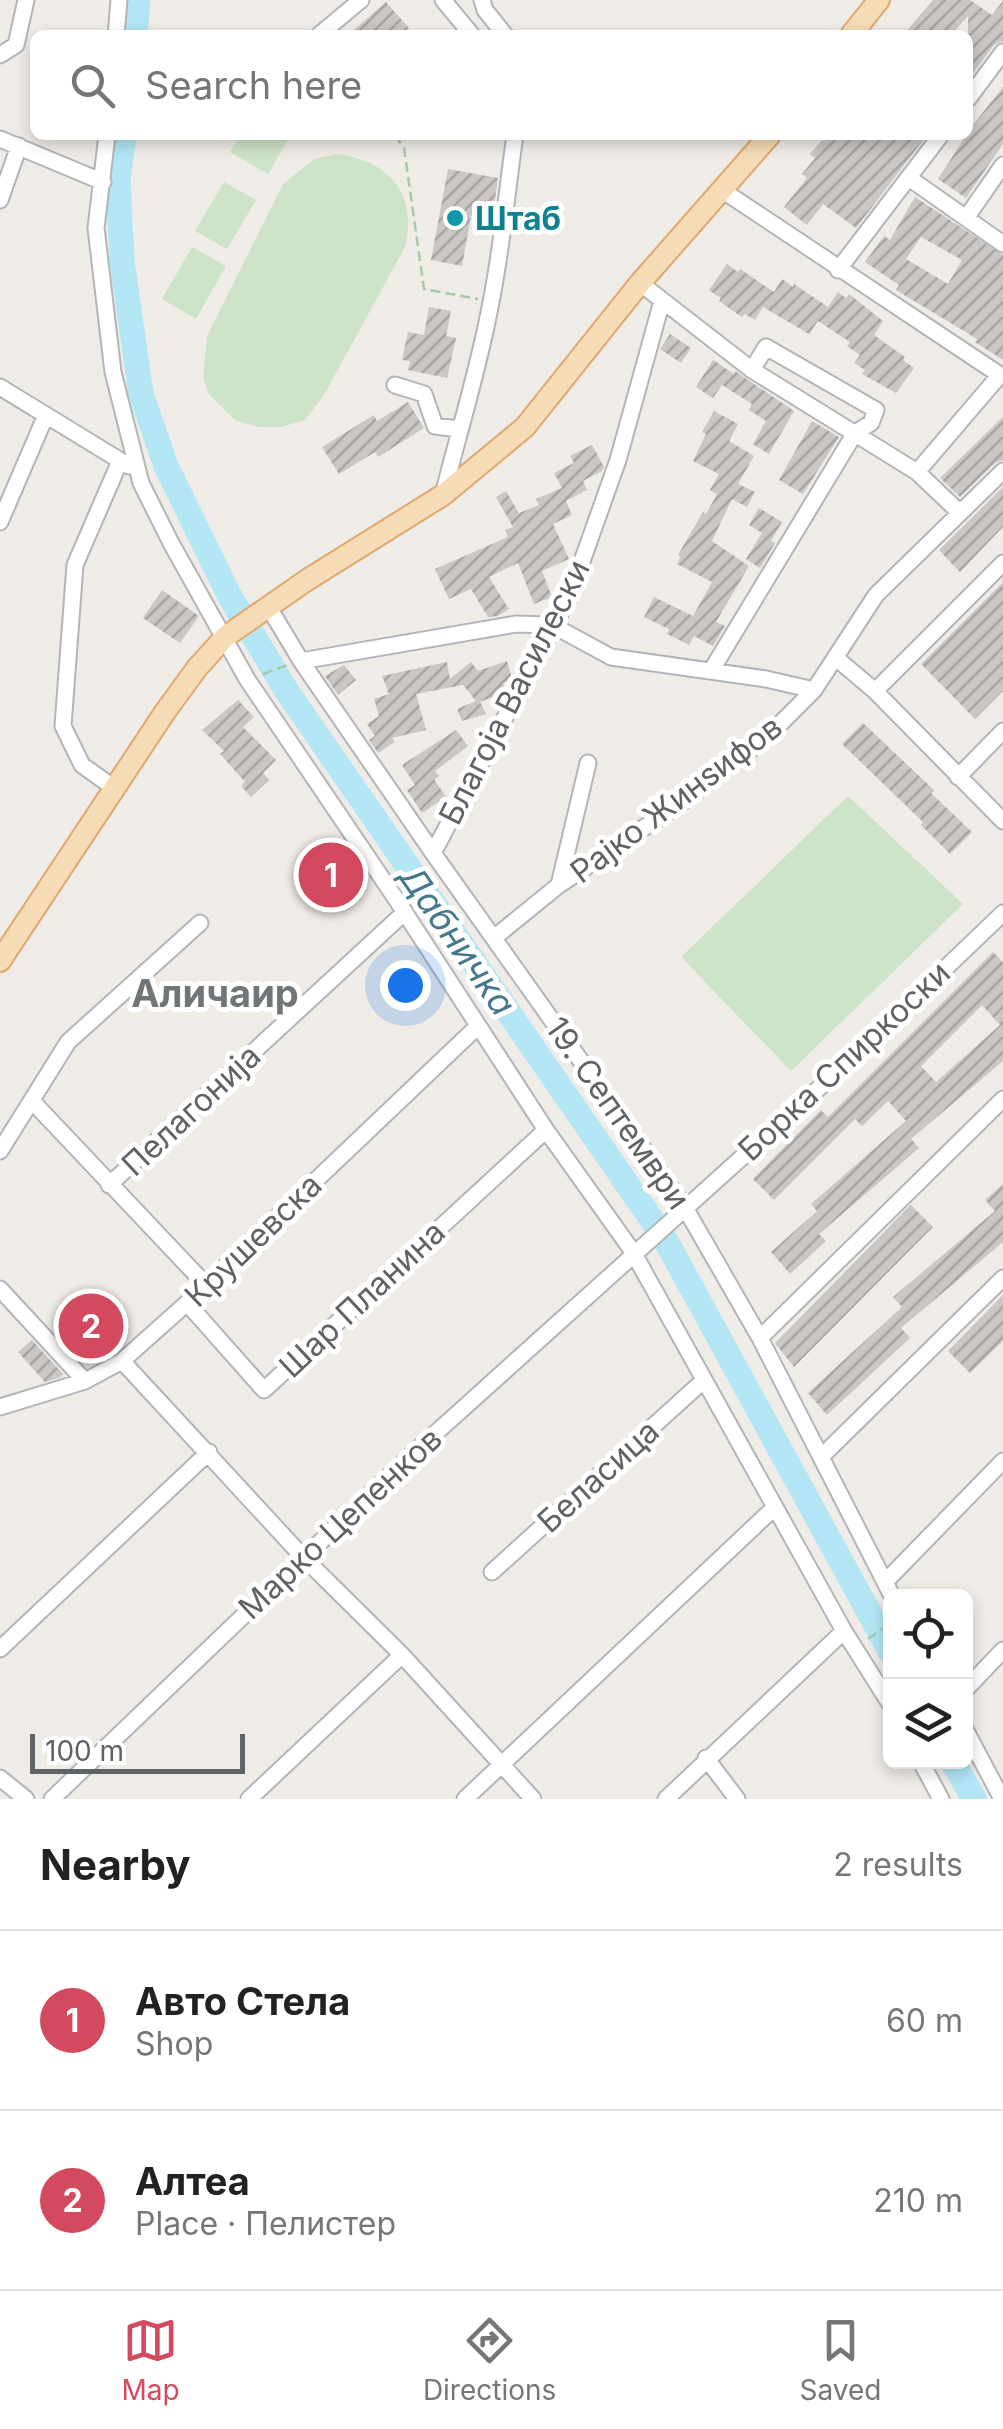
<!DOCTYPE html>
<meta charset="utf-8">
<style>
:root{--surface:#fff;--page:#f2f2f2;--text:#222;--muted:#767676;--line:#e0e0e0;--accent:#d3495d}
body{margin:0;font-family:Inter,sans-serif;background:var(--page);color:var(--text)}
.controls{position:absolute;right:30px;bottom:30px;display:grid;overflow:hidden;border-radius:15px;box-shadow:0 5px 15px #0003}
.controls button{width:90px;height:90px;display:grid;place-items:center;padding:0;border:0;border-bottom:2px solid var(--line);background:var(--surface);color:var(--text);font:50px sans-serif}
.scale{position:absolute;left:30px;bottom:25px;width:215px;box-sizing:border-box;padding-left:10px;border:5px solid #5f6365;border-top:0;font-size:28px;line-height:35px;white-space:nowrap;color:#5f6365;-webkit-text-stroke:8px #fff;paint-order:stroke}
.you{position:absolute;left:405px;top:985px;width:35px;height:35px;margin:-25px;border:8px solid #fff;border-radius:50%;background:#1a73e8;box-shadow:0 0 0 15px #1a73e833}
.badge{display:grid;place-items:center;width:65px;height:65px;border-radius:50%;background:var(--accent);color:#fff;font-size:32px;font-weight:700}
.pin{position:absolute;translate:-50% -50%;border:5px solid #fff;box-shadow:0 2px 10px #0006}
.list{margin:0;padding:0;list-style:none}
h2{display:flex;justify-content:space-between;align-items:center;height:130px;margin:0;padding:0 40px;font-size:42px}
h2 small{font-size:32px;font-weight:400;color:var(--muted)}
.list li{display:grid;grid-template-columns:65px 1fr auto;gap:30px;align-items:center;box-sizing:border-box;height:180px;padding:0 40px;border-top:2px solid var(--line)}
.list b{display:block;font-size:38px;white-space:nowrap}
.list p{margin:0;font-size:32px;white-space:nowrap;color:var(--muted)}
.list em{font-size:32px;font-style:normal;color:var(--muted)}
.icon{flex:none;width:55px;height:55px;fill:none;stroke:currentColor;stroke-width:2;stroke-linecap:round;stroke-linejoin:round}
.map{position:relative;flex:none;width:1003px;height:1799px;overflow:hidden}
.search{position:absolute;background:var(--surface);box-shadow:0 5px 15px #0003;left:30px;right:30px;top:30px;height:110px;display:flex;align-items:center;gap:25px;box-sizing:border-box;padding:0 35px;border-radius:15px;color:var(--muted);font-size:38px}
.sheet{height:490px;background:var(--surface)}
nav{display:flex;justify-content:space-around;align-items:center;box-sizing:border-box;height:140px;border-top:2px solid var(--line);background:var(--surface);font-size:28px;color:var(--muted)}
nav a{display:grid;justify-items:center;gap:5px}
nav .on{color:var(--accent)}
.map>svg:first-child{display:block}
.pitch{fill:#cde3c7}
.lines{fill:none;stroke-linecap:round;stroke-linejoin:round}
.river{stroke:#b2e6f4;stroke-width:25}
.building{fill:url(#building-hatch);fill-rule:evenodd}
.minor-casing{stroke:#b2b5b7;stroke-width:19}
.major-casing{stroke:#e0a76f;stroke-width:24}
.path{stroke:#a6caa7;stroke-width:2.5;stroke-dasharray:10 5;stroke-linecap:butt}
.minor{stroke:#fff;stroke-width:15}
.major{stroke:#f5dcb6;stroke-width:20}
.culture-dot{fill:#0f9aa8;stroke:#fff;stroke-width:4}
.labels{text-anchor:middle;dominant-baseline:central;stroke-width:10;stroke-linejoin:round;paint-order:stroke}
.culture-label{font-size:32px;font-weight:bold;fill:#0d838f;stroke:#fff;text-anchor:start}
.street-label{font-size:32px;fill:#5f6365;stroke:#fff}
.water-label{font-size:35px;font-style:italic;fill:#46788c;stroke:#fff}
.quarter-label{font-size:38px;font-weight:bold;fill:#707577;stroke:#fff}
</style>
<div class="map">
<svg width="1003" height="1799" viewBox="0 0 1003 1799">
<defs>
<pattern id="building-hatch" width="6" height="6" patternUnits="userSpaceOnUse" patternTransform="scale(2.5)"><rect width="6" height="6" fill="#cac6c4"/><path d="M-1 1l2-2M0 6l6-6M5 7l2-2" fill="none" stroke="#a7a4a3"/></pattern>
</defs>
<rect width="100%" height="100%" fill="#efebe7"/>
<path class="pitch" d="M 240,135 L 291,135 L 268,174 L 230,152 Z
M 337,154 C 389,161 418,193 405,247 L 324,395 L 305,420 L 281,427 L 258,427 L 235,420 L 209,394 L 203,378 L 207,336 L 283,184 L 314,159 Z
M 224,182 L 256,200 L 227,249 L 195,231 Z
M 192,247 L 226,266 L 196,319 L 162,299 Z
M 848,796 L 963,904 L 791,1071 L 681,957 Z"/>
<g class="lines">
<path class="river" d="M 135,35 L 138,0
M 124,135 L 118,179 L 122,261 L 141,394 L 166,466 L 229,595 L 286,690 L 665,1239 L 890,1651
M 953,1762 L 974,1799"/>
</g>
<path class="building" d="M 933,0 L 970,0 L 992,15 L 1003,1 L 1003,41 L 994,45 L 968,80 L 968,16 L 951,35 L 903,35 Z
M 386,2 L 409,28 L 401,35 L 348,35 Z
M 1003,87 L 1003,144 L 966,198 L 938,179 L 972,126 Z
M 826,135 L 927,135 L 856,228 L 823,204 L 807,225 L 784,207 L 807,178 L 802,174 L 815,158 L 810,154 Z
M 448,169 L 498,178 L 492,220 L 471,216 L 462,266 L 431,260 Z
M 915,197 L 1003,255 L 1003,360 L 975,342 L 977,339 L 896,290 L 899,285 L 865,262 L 884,236 L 890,240 ZM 921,237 L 962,260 L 948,284 L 906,259 Z
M 727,264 L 738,272 L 740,269 L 774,292 L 782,279 L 793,287 L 794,284 L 828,307 L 838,292 L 846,298 L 849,294 L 883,321 L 874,335 L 905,357 L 903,360 L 914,368 L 896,393 L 862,374 L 865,370 L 854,363 L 860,355 L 847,346 L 850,342 L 818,321 L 809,334 L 763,307 L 755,320 L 745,314 L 742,317 L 719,301 L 721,298 L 709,290 Z
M 429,307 L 451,311 L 446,336 L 456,338 L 447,378 L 408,370 L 410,361 L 402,360 L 408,332 L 424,335 Z
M 670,334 L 691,348 L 681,363 L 660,349 Z
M 713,360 L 734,374 L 735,371 L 794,411 L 769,454 L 753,444 L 766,421 L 749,410 L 752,404 L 722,385 L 713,398 L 696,387 Z
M 408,402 L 424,428 L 378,457 L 375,452 L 339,474 L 322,447 L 374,415 L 377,421 Z
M 714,411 L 738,424 L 729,441 L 754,456 L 738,484 L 755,492 L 747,507 L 732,499 L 712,541 L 749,566 L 716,622 L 725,626 L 713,646 L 694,636 L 689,645 L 667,634 L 669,629 L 644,617 L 654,597 L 693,616 L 712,582 L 677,564 L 681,556 L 678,555 L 703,512 L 706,514 L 717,494 L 710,490 L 719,474 L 693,461 L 706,434 L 702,432 Z
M 1003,417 L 1003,460 L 995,463 L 960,497 L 940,478 Z
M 812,421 L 839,437 L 803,494 L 779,480 Z
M 592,445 L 604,467 L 602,471 L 583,481 L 587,490 L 566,501 L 572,515 L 553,524 L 569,559 L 542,571 L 552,597 L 534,604 L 518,563 L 489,577 L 509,609 L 498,616 L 488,617 L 471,589 L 449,599 L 435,569 L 508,537 L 505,530 L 513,527 L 496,497 L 506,491 L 519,513 L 539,505 L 536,499 L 562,488 L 554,473 L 574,463 L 570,456 Z
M 1003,487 L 1003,527 L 960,572 L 939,550 Z
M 759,508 L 782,522 L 771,541 L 775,543 L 760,568 L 746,559 L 762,533 L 749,525 Z
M 1003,582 L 1003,691 L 975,719 L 921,664 Z
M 162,590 L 199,616 L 180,643 L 143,618 Z
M 507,661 L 512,679 L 503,683 L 506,692 L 480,702 L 486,714 L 462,721 L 457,709 L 476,701 L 463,685 L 416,694 L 426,730 L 392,738 L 395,742 L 378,753 L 369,740 L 375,736 L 367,724 L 379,716 L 374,699 L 389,694 L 382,676 L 447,662 L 450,679 L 471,662 L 478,671 Z
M 344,665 L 356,680 L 338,695 L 325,676 Z
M 238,700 L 254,717 L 243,727 L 276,760 L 263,773 L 269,780 L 251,797 L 241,786 L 245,782 L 220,754 L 224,751 L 202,730 Z
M 863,723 L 934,790 L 931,793 L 972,832 L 950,854 L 921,825 L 923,822 L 842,744 Z
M 456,730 L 468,746 L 435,771 L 439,776 L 434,779 L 446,797 L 422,813 L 407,790 L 415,785 L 402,765 Z
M 326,856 L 358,884 L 333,912 L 301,883 Z
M 993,952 L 1003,962 L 1003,1061 L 911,1139 L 919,1148 L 819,1234 L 826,1241 L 790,1274 L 771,1252 L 817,1211 L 811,1204 L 906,1121 L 888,1101 L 862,1126 L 855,1119 L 774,1200 L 753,1179 L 821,1110 L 828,1117 ZM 982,1005 L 1000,1025 L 936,1082 L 921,1066 Z
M 1003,1184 L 1003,1242 L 901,1328 L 910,1338 L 827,1415 L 808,1393 L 902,1307 L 893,1297 L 995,1211 L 985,1200 Z
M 911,1205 L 933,1227 L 794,1367 L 775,1343 Z
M 1003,1295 L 1003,1341 L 970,1373 L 948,1351 Z
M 101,1301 L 117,1324 L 80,1351 L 64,1327 Z
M 32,1340 L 63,1374 L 61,1377 L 45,1382 L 18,1352 Z"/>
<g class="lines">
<g class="minor-casing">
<path id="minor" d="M 443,0 L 472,35
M 482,0 L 485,10 L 505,35
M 116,35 L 119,0
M 319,35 L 361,0
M 0,55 L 16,45 L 26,0
M 968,99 L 1003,52
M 107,135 L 96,228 L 113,372 L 141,483 L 171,543 L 247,679 L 396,899 L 546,1130 L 633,1252 L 844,1631 L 890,1704
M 0,139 L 103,182
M 909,178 L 1003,244
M 722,190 L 1000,375 L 917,472
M 0,200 L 19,146
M 966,218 L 1003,165
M 838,270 L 941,135
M 640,283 L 752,370 L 917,472 L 958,511
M 395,385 L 424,394 L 435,426 L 459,429
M 0,387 L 129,466
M 443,495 C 459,431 479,368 491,302 C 502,247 507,191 515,135
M 0,522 L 46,415
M 268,606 L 301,661 L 433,853 L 684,1206 L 760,1338 L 892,1596
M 836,658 L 875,691 L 1003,821
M 301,661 L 516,624 L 552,625 L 611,657 L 766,679 L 814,690
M 711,671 L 855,433 L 871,423 L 876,410 L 766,347 L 752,370
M 875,691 L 1003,563
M 958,777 L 1003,731
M 114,788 L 82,765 L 63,726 L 75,565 L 120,461
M 433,853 L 570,595 L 618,460 L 662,301
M 559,885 L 588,763
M 495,937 L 559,885 L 685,800 L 768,736 L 814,690 L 876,595 L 1003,471
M 33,1102 L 205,1284
M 0,1151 L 68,1042 L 200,923
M 109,1185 L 405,912
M 0,1289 L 85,1381
M 187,1303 L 264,1390 L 546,1130
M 760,1338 L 1003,1099
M 122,1361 L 303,1557 L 402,1655 L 533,1799
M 0,1407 L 85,1381 L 122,1361 L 187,1303 L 478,1026
M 822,1456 L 1003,1278
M 492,1572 L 703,1381
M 886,1581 L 1003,1461
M 0,1649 L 209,1452
M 966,1689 L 1003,1650
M 966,1731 L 1002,1799
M 706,1758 L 737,1799
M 921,1762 L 941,1799
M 0,1778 L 26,1799
M 52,1799 L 409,1457 L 839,1070 L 1003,913
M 249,1799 L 402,1655
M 465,1799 L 775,1507
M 666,1799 L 844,1631"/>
</g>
<g class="major-casing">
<path id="major" d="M 851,35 L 879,0
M 0,961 L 165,712 L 197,668 L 225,637 L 307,580 L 443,495 L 525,427 L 640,283 L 770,135"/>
</g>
<path class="path" d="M 395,135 L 404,148 L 424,289 L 478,299
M 263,674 L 288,665
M 407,886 L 424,865
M 868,1639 L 890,1624"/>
<use href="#minor" class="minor"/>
<use href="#major" class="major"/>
</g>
<circle class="culture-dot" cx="455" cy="218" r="10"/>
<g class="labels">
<g class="culture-label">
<text x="475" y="218">Штаб</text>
</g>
<g class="street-label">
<text transform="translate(514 692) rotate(-63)">Благоја Василески</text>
<text transform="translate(676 799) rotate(-37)">Рајко Жинѕифов</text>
<text transform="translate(844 1061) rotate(-43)">Борка Спиркоски</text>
<text transform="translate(191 1110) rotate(-43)">Пелагонија</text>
<text transform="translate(618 1113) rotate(55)">19. Септември</text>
<text transform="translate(253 1240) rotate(-44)">Крушевска</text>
<text transform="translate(362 1299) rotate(-43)">Шар Планина</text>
<text transform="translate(598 1476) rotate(-42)">Беласица</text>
<text transform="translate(340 1523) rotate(-43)">Марко Цепенков</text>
</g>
<g class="water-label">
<text transform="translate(458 940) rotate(55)">Дабничка</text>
</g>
<g class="quarter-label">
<text x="215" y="993">Аличаир</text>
</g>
</g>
</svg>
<div class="controls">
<button><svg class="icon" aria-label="locate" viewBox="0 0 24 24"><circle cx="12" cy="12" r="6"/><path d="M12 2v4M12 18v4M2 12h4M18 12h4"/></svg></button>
<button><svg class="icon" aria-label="layers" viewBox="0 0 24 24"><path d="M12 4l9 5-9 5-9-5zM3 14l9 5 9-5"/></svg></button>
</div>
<div class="scale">100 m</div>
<div class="you"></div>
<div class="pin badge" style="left:331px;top:875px">1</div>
<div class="pin badge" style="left:91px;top:1326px">2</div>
<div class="search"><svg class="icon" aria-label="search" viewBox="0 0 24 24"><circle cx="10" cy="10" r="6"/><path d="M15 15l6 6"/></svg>Search here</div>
</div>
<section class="sheet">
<h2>Nearby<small>2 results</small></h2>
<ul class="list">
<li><span class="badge">1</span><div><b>Авто Стела</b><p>Shop</p></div><em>60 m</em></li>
<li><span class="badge">2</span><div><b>Алтеа</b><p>Place · Пелистер</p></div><em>210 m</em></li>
</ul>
</section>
<nav>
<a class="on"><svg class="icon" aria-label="map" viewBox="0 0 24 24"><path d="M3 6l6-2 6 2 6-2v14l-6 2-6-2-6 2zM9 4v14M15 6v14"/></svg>Map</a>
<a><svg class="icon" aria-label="directions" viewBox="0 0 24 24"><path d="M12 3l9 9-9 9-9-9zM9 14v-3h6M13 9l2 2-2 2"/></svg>Directions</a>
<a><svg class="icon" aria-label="saved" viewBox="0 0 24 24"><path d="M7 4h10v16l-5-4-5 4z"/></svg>Saved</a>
</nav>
